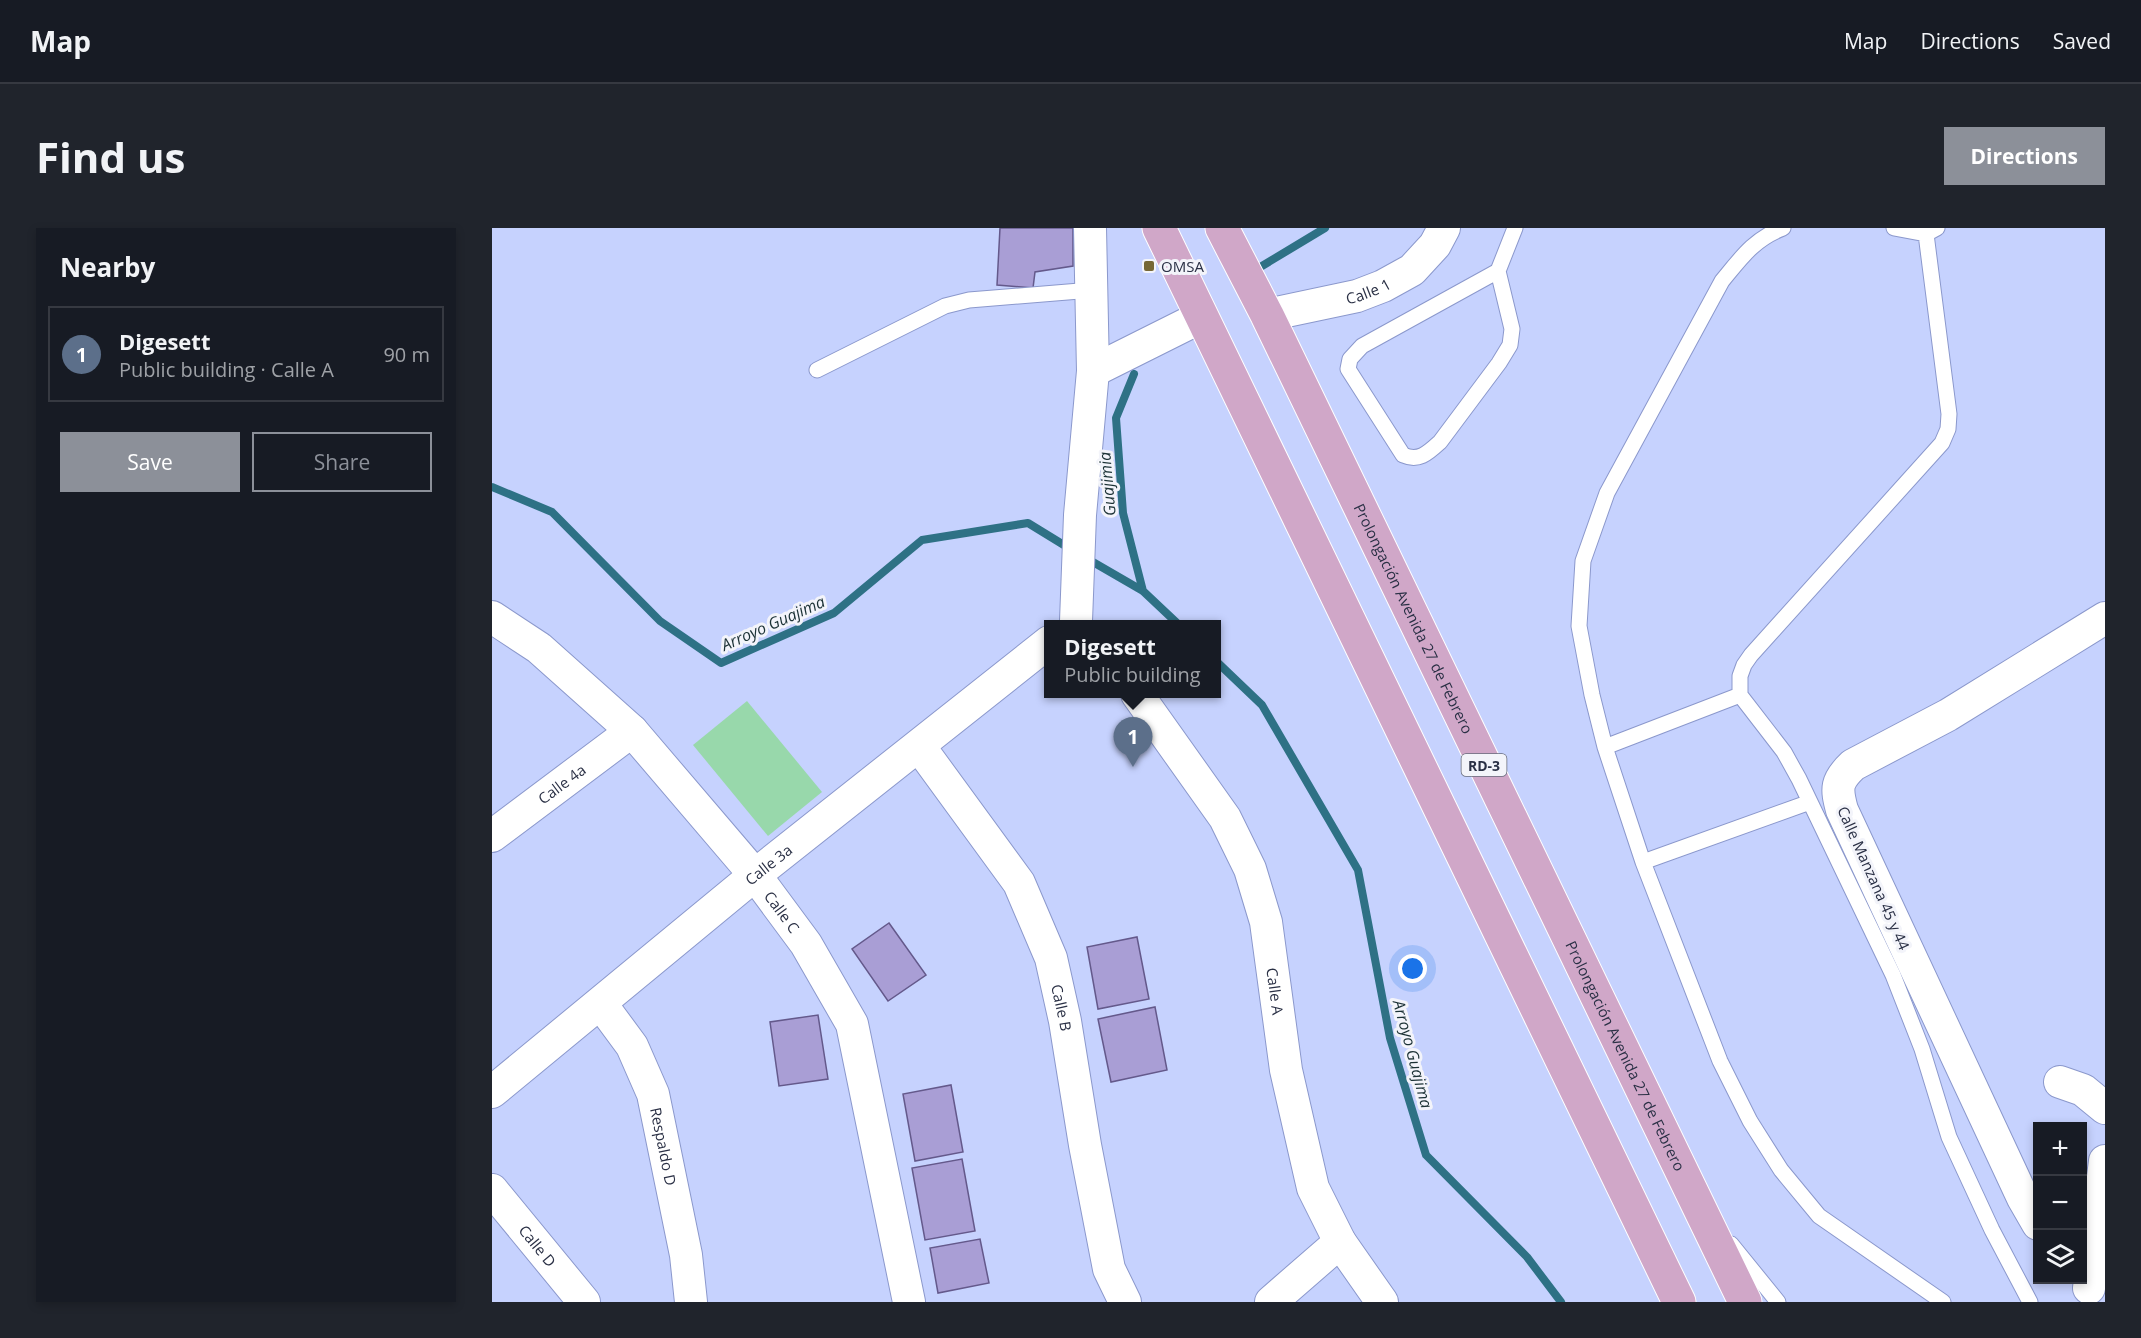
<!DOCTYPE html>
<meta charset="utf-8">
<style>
:root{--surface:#171b24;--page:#20242c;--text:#f1f3f6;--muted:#9ea1a6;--line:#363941;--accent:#8c9099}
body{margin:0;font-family:"Open Sans",sans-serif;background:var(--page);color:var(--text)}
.controls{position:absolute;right:18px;bottom:18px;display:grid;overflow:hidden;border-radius:0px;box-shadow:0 3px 9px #0003}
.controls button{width:54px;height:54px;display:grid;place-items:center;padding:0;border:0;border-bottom:2px solid var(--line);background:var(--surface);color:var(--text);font:30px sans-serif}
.you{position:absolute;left:921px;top:741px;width:21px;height:21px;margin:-15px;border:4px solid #fff;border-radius:50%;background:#1a73e8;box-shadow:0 0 0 9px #1a73e833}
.badge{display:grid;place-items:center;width:39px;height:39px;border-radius:50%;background:var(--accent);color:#fff;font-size:20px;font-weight:700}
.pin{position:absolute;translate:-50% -50px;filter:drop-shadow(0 2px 3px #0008)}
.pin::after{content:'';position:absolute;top:32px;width:21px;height:18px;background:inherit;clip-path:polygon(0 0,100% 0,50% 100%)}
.popup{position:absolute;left:552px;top:392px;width:177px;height:78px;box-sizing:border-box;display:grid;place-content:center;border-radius:0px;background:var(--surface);filter:drop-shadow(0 2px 4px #0005);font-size:20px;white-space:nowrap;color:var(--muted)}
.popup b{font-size:22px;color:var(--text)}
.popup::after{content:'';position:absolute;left:50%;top:100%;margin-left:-12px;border:12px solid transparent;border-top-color:var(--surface)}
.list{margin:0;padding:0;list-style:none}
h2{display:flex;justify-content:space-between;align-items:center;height:78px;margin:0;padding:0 24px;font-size:26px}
h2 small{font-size:20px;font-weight:400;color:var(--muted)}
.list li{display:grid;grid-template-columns:39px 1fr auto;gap:18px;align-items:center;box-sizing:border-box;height:96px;margin:0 12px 12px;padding:0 12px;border:2px solid var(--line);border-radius:0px}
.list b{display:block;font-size:22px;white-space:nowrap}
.list p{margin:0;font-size:20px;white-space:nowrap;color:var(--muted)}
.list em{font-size:20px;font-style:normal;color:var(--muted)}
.actions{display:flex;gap:12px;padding:18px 24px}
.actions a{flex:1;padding:14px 0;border:2px solid var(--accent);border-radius:0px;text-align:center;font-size:21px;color:var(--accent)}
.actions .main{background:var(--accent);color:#fff}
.icon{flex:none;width:33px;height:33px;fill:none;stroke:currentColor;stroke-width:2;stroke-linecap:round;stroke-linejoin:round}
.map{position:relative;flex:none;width:1613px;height:1074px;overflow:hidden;border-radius:0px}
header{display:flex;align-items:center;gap:36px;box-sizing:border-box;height:84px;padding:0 30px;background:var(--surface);border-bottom:2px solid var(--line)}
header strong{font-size:28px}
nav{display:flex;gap:33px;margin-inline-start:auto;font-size:21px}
.intro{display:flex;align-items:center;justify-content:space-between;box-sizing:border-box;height:144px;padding:0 36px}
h1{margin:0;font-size:42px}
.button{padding:15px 27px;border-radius:0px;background:var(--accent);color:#fff;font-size:21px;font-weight:700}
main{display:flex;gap:36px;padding:0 36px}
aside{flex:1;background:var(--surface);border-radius:0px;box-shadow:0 3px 9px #0003}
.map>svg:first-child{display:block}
.green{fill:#98d8ab}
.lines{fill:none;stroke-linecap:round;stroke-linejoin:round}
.stream{stroke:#2e7185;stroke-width:8}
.building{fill:#a99ed5;stroke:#64598b;stroke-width:1.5}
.lane-casing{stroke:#8b98cc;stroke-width:17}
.street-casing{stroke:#8b98cc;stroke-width:34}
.primary-casing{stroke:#fff;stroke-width:35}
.lane{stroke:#fff;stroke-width:15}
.street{stroke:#fff;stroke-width:32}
.primary{stroke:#d0a7c8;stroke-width:33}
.poi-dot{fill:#766735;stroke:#f3f4fa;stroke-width:2}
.labels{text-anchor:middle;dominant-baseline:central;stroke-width:6;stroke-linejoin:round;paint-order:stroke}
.shield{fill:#f3f4fa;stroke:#666b7b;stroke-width:1.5}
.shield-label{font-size:14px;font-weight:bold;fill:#2a3045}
.poi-label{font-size:15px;fill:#2a3045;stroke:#f3f4fa;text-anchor:start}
.street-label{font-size:15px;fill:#2a3045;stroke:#f3f4fa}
.water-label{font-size:16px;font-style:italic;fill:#1b3135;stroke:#f3f4fa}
</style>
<header>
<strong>Map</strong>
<nav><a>Map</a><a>Directions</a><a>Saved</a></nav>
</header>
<div class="intro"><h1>Find us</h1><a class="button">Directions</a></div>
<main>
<aside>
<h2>Nearby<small></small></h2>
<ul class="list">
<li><span class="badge" style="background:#5c6f8a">1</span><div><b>Digesett</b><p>Public building · Calle A</p></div><em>90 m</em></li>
</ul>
<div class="actions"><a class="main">Save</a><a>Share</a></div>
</aside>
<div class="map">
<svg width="1613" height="1074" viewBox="0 0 1613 1074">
<rect width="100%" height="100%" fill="#c6d2fe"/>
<path class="green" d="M 255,473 L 330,564 L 276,608 L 201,517 Z"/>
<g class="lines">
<path class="stream" d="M 770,38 L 833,0
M 642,146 L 624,190 L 631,285 L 651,363
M 0,259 L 60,284 L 168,393 L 229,435 L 342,385 L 430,312 L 536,295 L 580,322
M 594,330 L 651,363 L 686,396
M 725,434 L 770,477 L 866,642 L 898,810 L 934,927 L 1035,1029 L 1069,1074"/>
</g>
<path class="building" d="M 508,0 L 581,0 L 581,38 L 543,44 L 541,60 L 505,57 Z
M 397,695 L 434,747 L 396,773 L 360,721 Z
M 645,709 L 657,771 L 606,781 L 595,719 Z
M 663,779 L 675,842 L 619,854 L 606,791 Z
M 326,787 L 336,851 L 287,858 L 278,794 Z
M 459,857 L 471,924 L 423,933 L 411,866 Z
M 470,931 L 483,1003 L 433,1012 L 420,940 Z
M 488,1011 L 497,1055 L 446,1065 L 438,1020 Z"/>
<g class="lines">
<g class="lane-casing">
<path id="lane" d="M 1402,0 L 1434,6 L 1445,0
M 1434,6 L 1457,186 L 1456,201 L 1450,215 L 1259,427 L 1252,437 L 1248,448 L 1248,467 L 1292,524 L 1307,551 L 1401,747 L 1430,821 L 1457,909 L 1500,1002 L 1538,1074
M 1006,43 L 870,118 L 858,131 L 856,141 L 911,227 C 927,234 936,225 948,214 L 1007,135 L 1018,117 L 1020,101 L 1006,43 L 1023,0
M 325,142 L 453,78 L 477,72 L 600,62
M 1248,467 L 1113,519 L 1151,634 L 1228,833 L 1258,893 L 1289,942 L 1327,988 L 1451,1074
M 1113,519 L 1100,467 L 1087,398 L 1091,333 L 1115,265 L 1230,53 C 1249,30 1262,11 1291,0
M 1151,634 L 1318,574
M 1239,1016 L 1286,1074"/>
</g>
<g class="street-casing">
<g id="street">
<path id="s1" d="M 775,87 L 865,68 L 891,58 L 920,42 L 943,17 L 952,0"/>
<path d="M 601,143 L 709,89"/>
<path id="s2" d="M 0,389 L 47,420 L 140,503 L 263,647 L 314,716 L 360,796 L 417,1074"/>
<path d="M 584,393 L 588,287 L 601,143 L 598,0"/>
<path id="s3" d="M 645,466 L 733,590 L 758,641 L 774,694 L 794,842 L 821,960 L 848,1014 L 890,1074"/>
<path id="s4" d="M 427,518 L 527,655 L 559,730 L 573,793 L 593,917 L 617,1041 L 633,1074"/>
<path id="s5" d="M 0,608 L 140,503"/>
<path id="s6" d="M 109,776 L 140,818 L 161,866 L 194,1027 L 199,1074"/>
<path d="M 1568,854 L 1591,862 L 1613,880"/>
<path id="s7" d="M 0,864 L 263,647 L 557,414"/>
<path id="s8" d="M 0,962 L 92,1074"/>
<path d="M 1546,996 L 1531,970 L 1350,582 C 1344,560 1344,553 1361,537 L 1456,487 L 1613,390"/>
<path d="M 1597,1060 L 1613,933"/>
<path d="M 779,1074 L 848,1014"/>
</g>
</g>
<g class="primary-casing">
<g id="primary">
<path d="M 667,0 L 1187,1074"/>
<path id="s9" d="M 730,0 L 775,87 L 1253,1074"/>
</g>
</g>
<use href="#lane" class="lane"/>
<use href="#street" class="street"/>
<use href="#primary" class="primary"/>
</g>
<rect class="poi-dot" x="651" y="32" width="12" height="12" rx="3"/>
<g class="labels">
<rect class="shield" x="969.5" y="526" width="45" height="22" rx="4.5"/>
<g class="shield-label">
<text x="992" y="537">RD-3</text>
</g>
<g class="poi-label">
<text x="669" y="38">OMSA</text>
</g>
<g class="street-label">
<text stroke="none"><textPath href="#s1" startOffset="104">Calle 1</textPath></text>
<text stroke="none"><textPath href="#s9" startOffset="435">Prolongación Avenida 27 de Febrero</textPath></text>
<text stroke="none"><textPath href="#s5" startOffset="87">Calle 4a</textPath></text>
<text stroke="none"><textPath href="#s7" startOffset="358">Calle 3a</textPath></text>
<text transform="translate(1382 650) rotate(66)">Calle Manzana 45 y 44</text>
<text stroke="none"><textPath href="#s2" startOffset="416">Calle C</textPath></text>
<text stroke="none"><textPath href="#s3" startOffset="334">Calle A</textPath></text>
<text stroke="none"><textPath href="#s4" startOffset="302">Calle B</textPath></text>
<text stroke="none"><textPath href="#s9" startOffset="921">Prolongación Avenida 27 de Febrero</textPath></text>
<text stroke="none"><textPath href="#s6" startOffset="158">Respaldo D</textPath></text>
<text stroke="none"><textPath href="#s8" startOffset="72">Calle D</textPath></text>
</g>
<g class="water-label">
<text transform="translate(615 256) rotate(-95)">Guajimia</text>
<text transform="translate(281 395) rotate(-24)">Arroyo Guajima</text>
<text transform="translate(921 826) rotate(75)">Arroyo Guajima</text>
</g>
</g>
</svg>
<div class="controls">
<button>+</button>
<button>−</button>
<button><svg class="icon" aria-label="layers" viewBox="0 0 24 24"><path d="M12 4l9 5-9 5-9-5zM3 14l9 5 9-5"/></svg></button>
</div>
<div class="you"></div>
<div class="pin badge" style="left:641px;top:539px;background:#5c6f8a">1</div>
<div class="popup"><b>Digesett</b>Public building</div>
</div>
</main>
